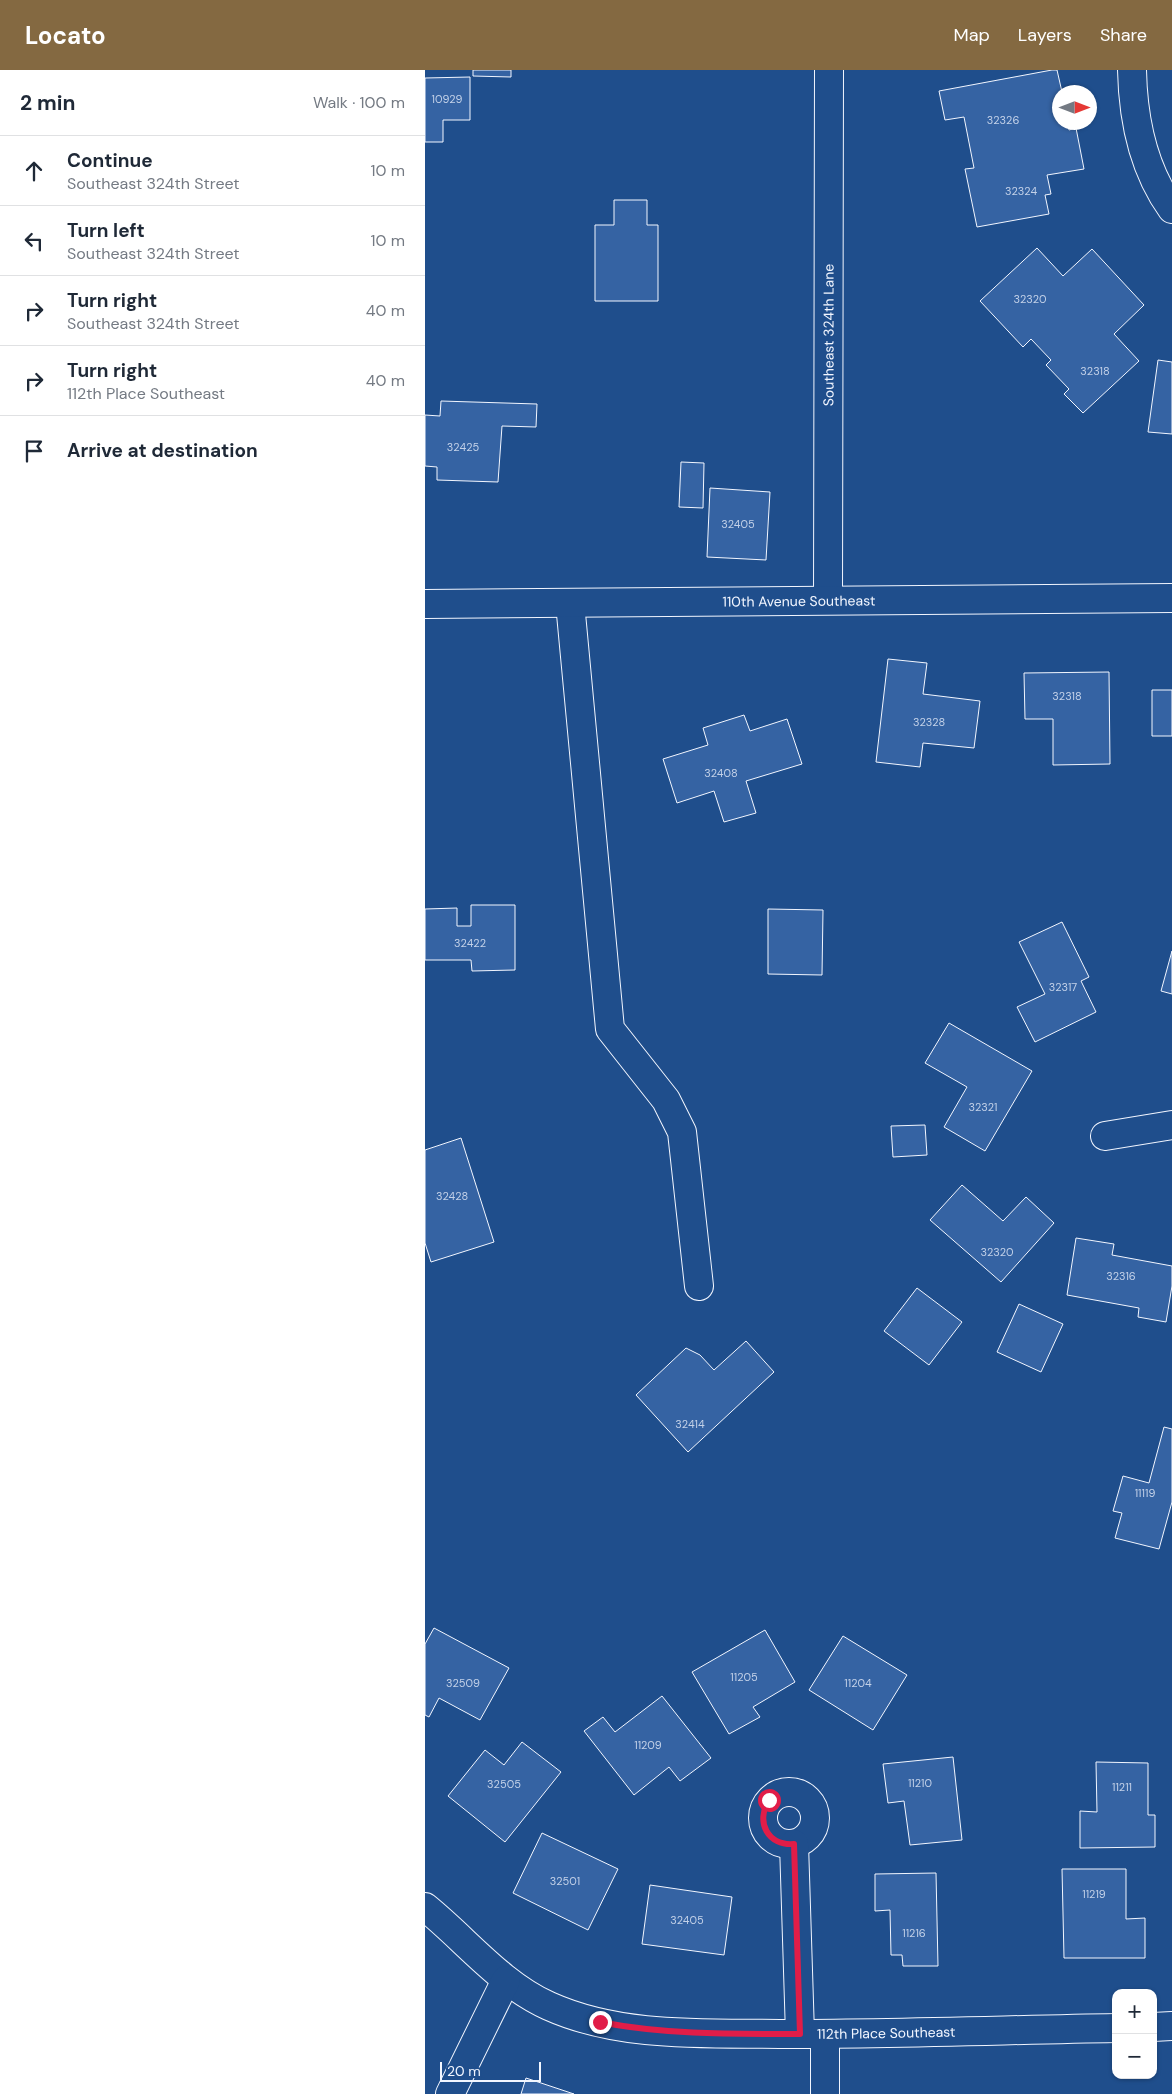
<!DOCTYPE html>
<meta charset="utf-8">
<style>
:root{--surface:#fff;--page:#f2f2f3;--text:#1f2937;--muted:#747a83;--line:#e0e1e3;--accent:#846941}
body{margin:0;font-family:"DM Sans",sans-serif;background:var(--page);color:var(--text)}
.controls{position:absolute;right:15px;bottom:15px;display:grid;overflow:hidden;border-radius:10px;box-shadow:0 1px 4px #0004}
.controls button{width:45px;height:45px;display:grid;place-items:center;padding:0;border:0;border-bottom:1px solid var(--line);background:var(--surface);color:var(--text);font:25px sans-serif}
.compass{position:absolute;left:627px;top:15px;width:45px;height:45px;border-radius:50%;background:var(--surface);box-shadow:0 1px 4px #0004;rotate:90deg}
.scale{position:absolute;left:15px;bottom:12px;width:101px;box-sizing:border-box;padding-left:5px;border:2px solid #f2f6ff;border-top:0;font-size:14px;line-height:18px;white-space:nowrap;color:#f2f6ff;-webkit-text-stroke:4px #1f4e8c;paint-order:stroke}
.stop{position:absolute;width:15px;height:15px;margin:-11px;border:4px solid #e11d48;border-radius:50%;background:#fff}
.stop.end{background:#e11d48;border-color:#fff;box-shadow:0 1px 5px #0008}
.list{margin:0;padding:0;list-style:none}
h2{display:flex;justify-content:space-between;align-items:center;height:65px;margin:0;padding:0 20px;font-size:21px}
h2 small{font-size:16px;font-weight:400;color:var(--muted)}
.list li{display:grid;grid-template-columns:32px 1fr auto;gap:15px;align-items:center;box-sizing:border-box;height:70px;padding:0 20px;border-top:1px solid var(--line)}
.list b{display:block;font-size:19px;white-space:nowrap}
.list p{margin:0;font-size:16px;white-space:nowrap;color:var(--muted)}
.list em{font-size:16px;font-style:normal;color:var(--muted)}
.icon{flex:none;width:28px;height:28px;fill:none;stroke:currentColor;stroke-width:2;stroke-linecap:round;stroke-linejoin:round}
.map{position:relative;flex:none;width:747px;height:2024px;overflow:hidden}
header{display:flex;align-items:center;gap:30px;box-sizing:border-box;height:70px;padding:0 25px;background:var(--accent);color:#fff}
header strong{font-size:24px}
nav{display:flex;gap:28px;margin-inline-start:auto;font-size:18px}
main{display:flex}
aside{flex:1;background:var(--surface)}
.map>svg:first-child{display:block}
.building{fill:#3563a3;stroke:#f2f6ff}
.lines{fill:none;stroke-linecap:round;stroke-linejoin:round}
.minor-casing{stroke:#f2f6ff;stroke-width:30}
.minor{stroke:#1f4e8c;stroke-width:28}
.route{stroke:#e11d48;stroke-width:6}
.labels{text-anchor:middle;dominant-baseline:central;stroke-width:4;stroke-linejoin:round;paint-order:stroke}
.number-label{font-size:11px;fill:#c3d1e8}
.street-label{font-size:14px;fill:#f2f6ff;stroke:#1f4e8c}
</style>
<header>
<strong>Locato</strong>
<nav><a>Map</a><a>Layers</a><a>Share</a></nav>
</header>
<main>
<aside>
<h2>2 min<small>Walk · 100 m</small></h2>
<ul class="list">
<li><svg class="icon" aria-label="ahead" viewBox="0 0 24 24"><path d="M12 20V5M6 11l6-6 6 6"/></svg><div><b>Continue</b><p>Southeast 324th Street</p></div><em>10 m</em></li>
<li><svg class="icon" aria-label="left" viewBox="0 0 24 24"><path d="M17 20v-9H6M10 6l-5 5 5 5"/></svg><div><b>Turn left</b><p>Southeast 324th Street</p></div><em>10 m</em></li>
<li><svg class="icon" aria-label="right" viewBox="0 0 24 24"><path d="M7 20v-9h11M14 6l5 5-5 5"/></svg><div><b>Turn right</b><p>Southeast 324th Street</p></div><em>40 m</em></li>
<li><svg class="icon" aria-label="right" viewBox="0 0 24 24"><path d="M7 20v-9h11M14 6l5 5-5 5"/></svg><div><b>Turn right</b><p>112th Place Southeast</p></div><em>40 m</em></li>
<li><svg class="icon" aria-label="arrive" viewBox="0 0 24 24"><path d="M6 21V4h12l-3 4 3 4H6"/></svg><div><b>Arrive at destination</b></div></li>
</ul>
</aside>
<div class="map">
<svg width="747" height="2024" viewBox="0 0 747 2024">
<rect width="100%" height="100%" fill="#1f4e8c"/>
<path class="building" d="M 48,0 L 86,0 L 86,7 L 48,6 Z
M 627,0 L 632,0 L 637,22 L 634,22 L 634,52 L 642,52 L 644,60 L 651,58 L 659,99 L 622,105 L 626,124 L 620,125 L 624,144 L 552,157 L 540,99 L 549,98 L 539,47 L 520,50 L 514,21 Z
M 45,7 L 45,50 L 18,50 L 18,72 L 0,72 L 0,8 Z
M 189,130 L 222,130 L 222,155 L 233,155 L 233,231 L 170,231 L 170,155 L 189,155 Z
M 612,178 L 638,206 L 667,179 L 719,235 L 689,264 L 714,291 L 658,343 L 639,324 L 644,319 L 621,295 L 626,290 L 606,269 L 598,277 L 555,231 Z
M 733,290 L 747,292 L 747,364 L 723,362 Z
M 16,331 L 112,334 L 111,357 L 77,356 L 73,412 L 12,410 L 12,397 L 0,396 L 0,345 L 15,346 Z
M 256,392 L 279,393 L 278,438 L 254,437 Z
M 285,418 L 345,422 L 341,490 L 282,487 Z
M 463,589 L 502,593 L 498,624 L 555,631 L 549,678 L 498,673 L 495,697 L 451,692 Z
M 684,602 L 685,694 L 628,695 L 628,649 L 600,649 L 599,603 Z
M 727,620 L 747,620 L 747,666 L 727,666 Z
M 319,645 L 325,661 L 362,649 L 377,694 L 321,711 L 331,743 L 299,752 L 289,721 L 252,733 L 238,689 L 283,675 L 278,658 Z
M 46,835 L 90,835 L 90,900 L 47,901 L 46,890 L 0,890 L 0,839 L 32,838 L 32,856 L 46,856 Z
M 343,839 L 398,840 L 397,905 L 343,904 Z
M 637,852 L 664,907 L 656,911 L 671,942 L 610,972 L 592,937 L 620,924 L 594,872 Z
M 747,881 L 747,924 L 736,921 Z
M 524,953 L 607,1001 L 560,1081 L 519,1057 L 542,1017 L 500,993 Z
M 500,1055 L 502,1085 L 468,1087 L 466,1056 Z
M 36,1068 L 69,1172 L 6,1192 L 0,1173 L 0,1080 Z
M 537,1115 L 578,1151 L 601,1127 L 629,1153 L 576,1212 L 505,1150 Z
M 651,1168 L 689,1174 L 687,1185 L 747,1196 L 747,1216 L 741,1252 L 713,1247 L 714,1238 L 642,1225 Z
M 492,1218 L 537,1252 L 504,1295 L 459,1261 Z
M 594,1234 L 638,1254 L 616,1302 L 572,1282 Z
M 321,1271 L 349,1302 L 263,1382 L 211,1325 L 261,1278 L 275,1285 L 289,1300 Z
M 739,1357 L 747,1359 L 747,1432 L 734,1479 L 690,1468 L 697,1443 L 688,1441 L 698,1406 L 724,1413 Z
M 9,1558 L 84,1598 L 55,1650 L 14,1628 L 4,1647 L 0,1645 L 0,1574 Z
M 340,1560 L 370,1612 L 328,1637 L 335,1647 L 304,1664 L 267,1602 Z
M 418,1566 L 482,1605 L 448,1660 L 384,1620 Z
M 237,1626 L 286,1688 L 255,1711 L 244,1697 L 209,1725 L 159,1661 L 178,1647 L 190,1662 Z
M 97,1672 L 136,1702 L 80,1772 L 23,1726 L 60,1680 L 79,1695 Z
M 528,1687 L 537,1770 L 485,1775 L 479,1731 L 463,1733 L 458,1694 Z
M 671,1692 L 723,1693 L 723,1745 L 730,1745 L 730,1777 L 655,1778 L 655,1741 L 672,1742 Z
M 117,1763 L 193,1799 L 163,1860 L 88,1823 Z
M 637,1799 L 701,1799 L 701,1849 L 720,1848 L 720,1888 L 639,1888 Z
M 511,1803 L 513,1896 L 478,1896 L 477,1885 L 466,1885 L 465,1840 L 450,1841 L 450,1804 Z
M 225,1815 L 307,1827 L 299,1885 L 217,1874 Z
M 101,2008 L 149,2024 L 96,2024 Z"/>
<g class="lines">
<g class="minor-casing">
<g id="minor">
<path d="M 707,0 C 708,49 718,99 747,139"/>
<path id="s1" d="M 403,530 L 404,0"/>
<path d="M 145,533 L 185,959 L 241,1030 L 257,1062 L 274,1216"/>
<path id="s2" d="M 0,534 L 747,528"/>
<path d="M 680,1066 L 747,1055"/>
<circle cx="364" cy="1748" r="26"/>
<path d="M 369,1774 L 375,1964"/>
<path id="s3" d="M 0,1837 C 41,1870 75,1914 124,1936 C 195,1968 279,1963 355,1964 C 467,1964 579,1960 691,1958"/>
<path d="M 728,1957 L 747,1956"/>
<path d="M 400,1964 L 400,2024"/>
<path d="M 25,2024 L 81,1910"/>
</g>
</g>
<use href="#minor" class="minor"/>
</g>
<g class="lines">
<path class="route" d="M 175,1952 C 241,1965 308,1964 375,1964 L 369,1774 C 343,1776 330,1752 344,1730"/>
</g>
<g class="labels">
<g class="number-label">
<text x="22" y="29">10929</text>
<text x="578" y="50">32326</text>
<text x="596" y="121">32324</text>
<text x="605" y="229">32320</text>
<text x="670" y="301">32318</text>
<text x="38" y="377">32425</text>
<text x="313" y="454">32405</text>
<text x="642" y="626">32318</text>
<text x="504" y="652">32328</text>
<text x="296" y="703">32408</text>
<text x="45" y="873">32422</text>
<text x="638" y="917">32317</text>
<text x="558" y="1037">32321</text>
<text x="27" y="1126">32428</text>
<text x="572" y="1182">32320</text>
<text x="696" y="1206">32316</text>
<text x="265" y="1354">32414</text>
<text x="720" y="1423">11119</text>
<text x="319" y="1607">11205</text>
<text x="38" y="1613">32509</text>
<text x="433" y="1613">11204</text>
<text x="223" y="1675">11209</text>
<text x="495" y="1713">11210</text>
<text x="79" y="1714">32505</text>
<text x="697" y="1717">11211</text>
<text x="140" y="1811">32501</text>
<text x="669" y="1824">11219</text>
<text x="262" y="1850">32405</text>
<text x="489" y="1863">11216</text>
</g>
<g class="street-label">
<text stroke="none"><textPath href="#s1" startOffset="265">Southeast 324th Lane</textPath></text>
<text stroke="none"><textPath href="#s2" startOffset="374">110th Avenue Southeast</textPath></text>
<text stroke="none"><textPath href="#s3" startOffset="500">112th Place Southeast</textPath></text>
</g>
</g>
</svg>
<div class="controls">
<button>+</button>
<button>−</button>
</div>
<svg class="compass" viewBox="-18 -18 36 36"><path d="M0-13l5 13h-10z" fill="#e53935"/><path d="M0 13l5-13h-10z" fill="#747a83"/></svg>
<div class="scale">20 m</div>
<div class="stop" style="left:344px;top:1730px"></div>
<div class="stop end" style="left:175px;top:1952px"></div>
</div>
</main>
